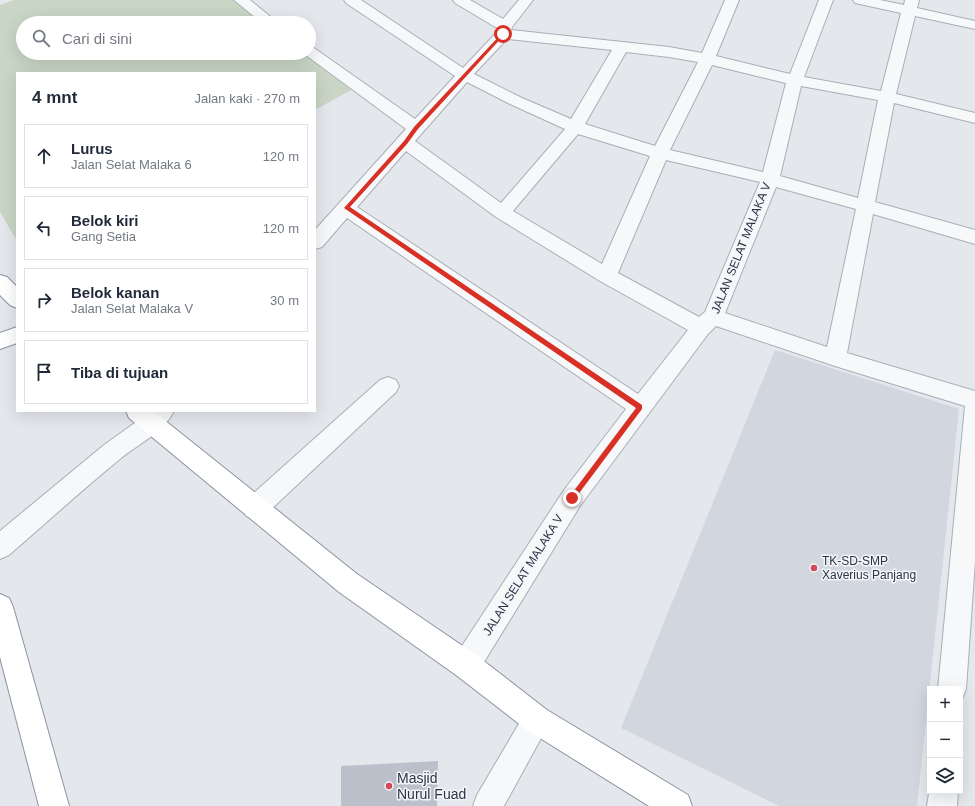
<!DOCTYPE html>
<html lang="id">
<meta charset="utf-8">
<style>
:root{--surface:#fff;--page:#f6f6f7;--text:#1f2937;--muted:#747a83;--line:#e0e1e3}
body{margin:0;font-family:Helvetica,sans-serif;background:var(--page);color:var(--text)}
.controls{position:absolute;right:12px;bottom:12px;display:grid;overflow:hidden;border-radius:0px;box-shadow:0 4px 16px #0002}
.controls button{width:36px;height:36px;display:grid;place-items:center;padding:0;border:0;border-bottom:1px solid var(--line);background:var(--surface);color:var(--text);font:20px sans-serif}
.stop{position:absolute;width:12px;height:12px;margin:-9px;border:3px solid #d93025;border-radius:50%;background:#fff}
.stop.end{background:#d93025;border-color:#fff;box-shadow:0 1px 4px #0008}
.list{margin:0;padding:0;list-style:none}
h2{display:flex;justify-content:space-between;align-items:center;height:52px;margin:0;padding:0 16px;font-size:17px}
h2 small{font-size:13px;font-weight:400;color:var(--muted)}
.list li{display:grid;grid-template-columns:26px 1fr auto;gap:12px;align-items:center;box-sizing:border-box;height:64px;margin:0 8px 8px;padding:0 8px;border:1px solid var(--line);border-radius:0px}
.list b{display:block;font-size:15px;white-space:nowrap}
.list p{margin:0;font-size:13px;white-space:nowrap;color:var(--muted)}
.list em{font-size:13px;font-style:normal;color:var(--muted)}
.icon{flex:none;width:22px;height:22px;fill:none;stroke:currentColor;stroke-width:2;stroke-linecap:round;stroke-linejoin:round}
.map{position:relative;flex:none;width:975px;height:806px;overflow:hidden}
.search{position:absolute;background:var(--surface);box-shadow:0 4px 16px #0002;left:16px;top:16px;width:300px;height:44px;display:flex;align-items:center;gap:10px;box-sizing:border-box;padding:0 14px;border-radius:22px;color:var(--muted);font-size:15px}
.panel{position:absolute;background:var(--surface);box-shadow:0 4px 16px #0002;left:16px;top:72px;width:300px;height:340px;border-radius:0px}
.map>svg:first-child{display:block}
.built{fill:#d2d6de}
.green{fill:#c9d6c5}
.building{fill:#bbc0ca}
.lines{fill:none;stroke-linecap:round;stroke-linejoin:round}
.minor-casing{stroke:#a9aeb7;stroke-width:2}
.highway-casing{stroke:#8b94a3;stroke-width:2}
.minor{fill:#f7f8fa;fill-rule:evenodd}
.highway{fill:#fff;fill-rule:evenodd}
.route{fill:#d93025}
.poi-dot{fill:#d1495b;stroke:#f4f6f9;stroke-width:1.5}
.labels{text-anchor:middle;dominant-baseline:central;stroke-width:3;stroke-linejoin:round;paint-order:stroke}
.street-label{font-size:12px;fill:#2b3445;stroke:#f4f6f9}
.poi-label{font-size:12px;fill:#2b3445;stroke:#f4f6f9;text-anchor:start}
.near-poi-label{font-size:14px;fill:#2b3445;stroke:#f4f6f9;text-anchor:start}
</style>
<div class="map">
<svg width="975" height="806" viewBox="0 0 975 806">
<rect width="100%" height="100%" fill="#e4e7ec"/>
<path class="built" d="M 775,350 L 959,409 L 917,806 L 779,806 L 621,728 Z"/>
<path class="green" d="M 14,0 L 237,0 L 266,23 L 23,23 L 23,53 L 304,53 L 351,90 L 315,110 L 315,73 L 17,73 L 17,241 L 0,212 L 0,5 Z"/>
<path class="building" d="M 438,761 L 437,806 L 341,806 L 341,766 Z"/>
<g class="lines">
<g class="minor-casing">
<path id="minor" d="M 234,0 L 250,0 L 278,23 L 262,23 Z
M 344,0 L 361,0 L 463,68 L 496,33 L 497,28 L 455,3 L 453,0 L 470,0 L 503,19 L 519,0 L 533,0 L 512,27 L 511,30 L 669,47 L 702,53 L 725,0 L 739,0 L 716,56 L 790,74 L 819,0 L 833,0 L 804,77 L 881,91 L 901,13 L 855,3 L 853,0 L 880,0 L 904,5 L 905,0 L 919,0 L 917,8 L 975,21 L 975,29 L 915,16 L 896,94 L 975,113 L 975,123 L 894,103 L 875,202 L 975,230 L 975,244 L 873,214 L 847,353 L 975,391 L 975,561 L 966,689 L 962,699 L 960,699 L 960,689 L 938,689 L 965,406 L 835,366 L 716,326 L 708,334 L 580,506 L 476,675 L 466,679 L 456,675 L 452,665 L 456,655 L 564,490 L 626,409 L 347,218 L 322,247 L 315,249 L 315,230 L 406,129 L 303,53 L 309,53 L 309,46 L 314,48 L 415,119 L 455,76 L 346,3 ZM 507,39 L 612,50 L 571,119 L 522,98 L 474,74 ZM 626,52 L 669,57 L 698,62 L 655,146 L 585,124 ZM 712,65 L 786,83 L 763,172 L 670,150 ZM 467,82 L 510,104 L 565,129 L 501,203 L 415,141 ZM 801,86 L 878,100 L 858,198 L 780,176 ZM 578,134 L 650,156 L 602,264 L 513,211 ZM 406,151 L 496,217 L 600,281 L 688,330 L 638,394 L 357,207 ZM 666,160 L 760,182 L 705,312 L 699,317 L 618,273 ZM 776,187 L 856,209 L 827,347 L 725,313 Z
M 388,377 L 396,380 L 399,386 L 396,392 L 264,516 L 255,519 L 246,516 L 243,508 L 246,500 L 380,380 Z
M 149,411 L 174,411 C 163,433 138,444 120,459 C 82,490 46,523 9,555 L 0,559 L 0,531 L 104,445 L 143,417 Z
M 537,706 L 547,710 L 551,720 L 504,806 L 473,806 L 477,795 L 527,710 Z
M 930,787 L 930,791 L 958,791 L 957,806 L 927,806 Z"/>
</g>
<g class="highway-casing">
<path id="highway" d="M 0,275 L 7,277 L 17,287 L 17,308 L 10,305 L 0,295 Z
M 17,327 L 17,343 L 0,349 L 0,333 Z
M 126,411 L 153,411 L 357,574 L 476,655 L 547,710 L 688,795 L 692,806 L 649,806 L 527,730 L 456,675 L 339,592 L 129,418 Z
M 0,594 L 9,598 L 13,607 L 69,806 L 39,806 L 0,657 Z"/>
</g>
<use href="#minor" class="minor"/>
<use href="#highway" class="highway"/>
</g>
<path class="route" d="M 502,33 L 505,34 L 418,129 L 407,144 L 350,207 L 642,405 L 642,409 L 574,500 L 572,501 L 570,500 L 570,496 L 636,408 L 344,208 L 404,141 L 414,127 Z"/>
<g class="poi-dot">
<circle cx="814" cy="568" r="4"/>
<circle cx="389" cy="786" r="4"/>
</g>
<g class="labels">
<g class="street-label">
<text transform="translate(741 248) rotate(-68)">JALAN SELAT MALAKA V</text>
<text transform="translate(523 575) rotate(-58)">JALAN SELAT MALAKA V</text>
</g>
<g class="poi-label">
<text x="822" y="561">TK-SD-SMP<tspan x="822" dy="14">Xaverius Panjang</tspan></text>
</g>
<g class="near-poi-label">
<text x="397" y="778">Masjid<tspan x="397" dy="16">Nurul Fuad</tspan></text>
</g>
</g>
</svg>
<div class="controls">
<button>+</button>
<button>−</button>
<button><svg class="icon" aria-label="layers" viewBox="0 0 24 24"><path d="M12 4l9 5-9 5-9-5zM3 14l9 5 9-5"/></svg></button>
</div>
<div class="stop" style="left:503px;top:34px"></div>
<div class="stop end" style="left:572px;top:498px"></div>
<div class="search"><svg class="icon" aria-label="search" viewBox="0 0 24 24"><circle cx="10" cy="10" r="6"/><path d="M15 15l6 6"/></svg>Cari di sini</div>
<section class="panel">
<h2>4 mnt<small>Jalan kaki · 270 m</small></h2>
<ul class="list">
<li><svg class="icon" aria-label="ahead" viewBox="0 0 24 24"><path d="M12 20V5M6 11l6-6 6 6"/></svg><div><b>Lurus</b><p>Jalan Selat Malaka 6</p></div><em>120 m</em></li>
<li><svg class="icon" aria-label="left" viewBox="0 0 24 24"><path d="M17 20v-9H6M10 6l-5 5 5 5"/></svg><div><b>Belok kiri</b><p>Gang Setia</p></div><em>120 m</em></li>
<li><svg class="icon" aria-label="right" viewBox="0 0 24 24"><path d="M7 20v-9h11M14 6l5 5-5 5"/></svg><div><b>Belok kanan</b><p>Jalan Selat Malaka V</p></div><em>30 m</em></li>
<li><svg class="icon" aria-label="arrive" viewBox="0 0 24 24"><path d="M6 21V4h12l-3 4 3 4H6"/></svg><div><b>Tiba di tujuan</b></div></li>
</ul>
</section>
</div>
